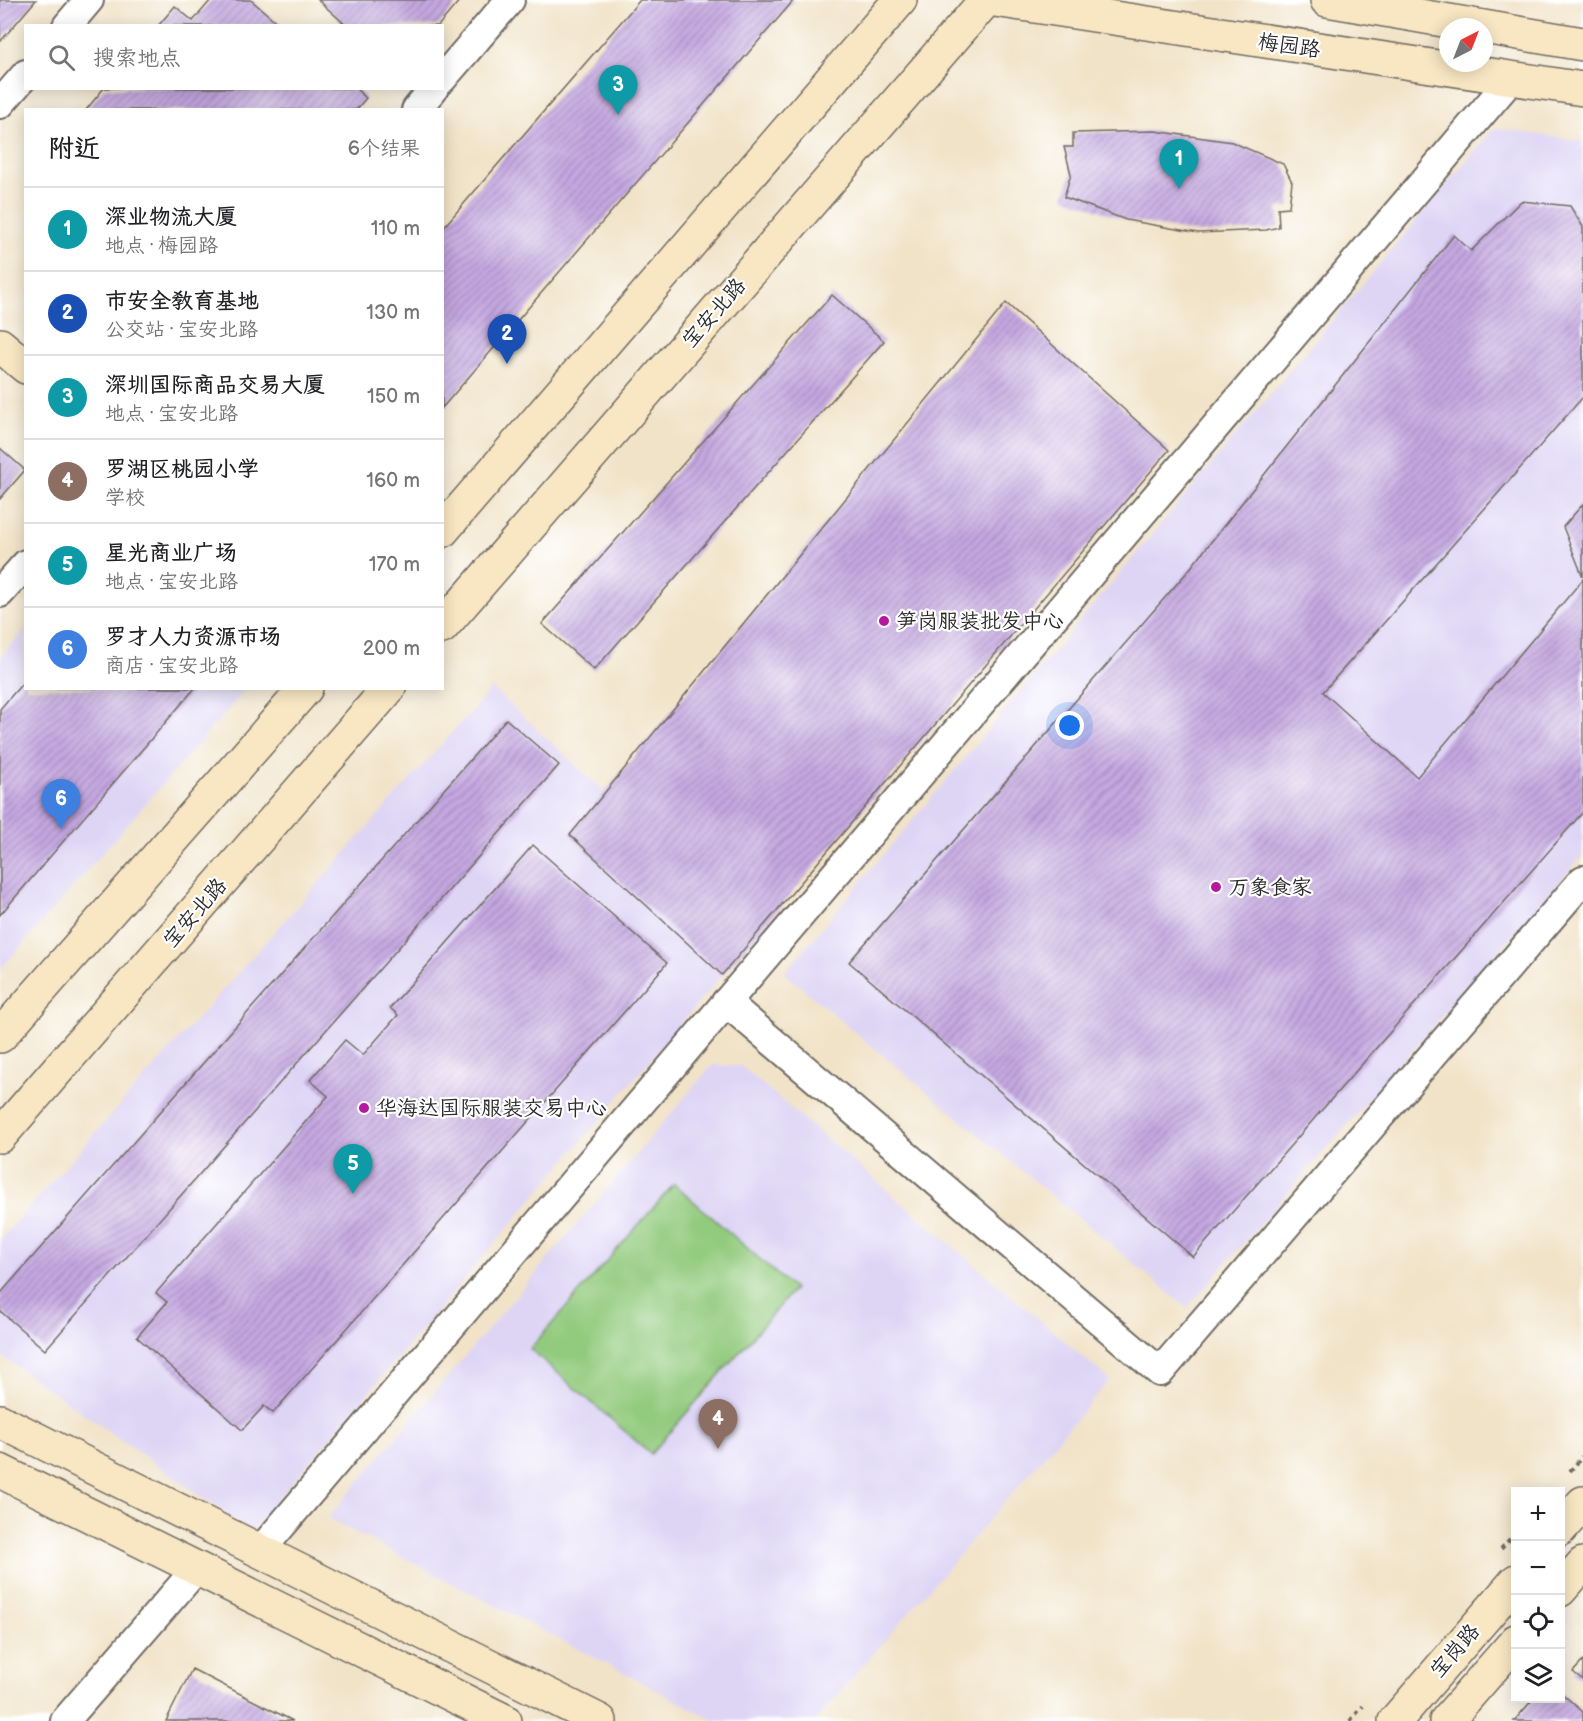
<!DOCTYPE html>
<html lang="zh">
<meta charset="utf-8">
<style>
:root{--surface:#fff;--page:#f6f6f6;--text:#202124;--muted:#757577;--line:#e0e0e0;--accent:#ea580c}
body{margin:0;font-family:"Balsamiq Sans","LXGW WenKai TC",sans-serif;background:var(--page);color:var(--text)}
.controls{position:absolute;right:18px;bottom:18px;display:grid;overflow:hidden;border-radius:0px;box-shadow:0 3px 15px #0003}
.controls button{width:54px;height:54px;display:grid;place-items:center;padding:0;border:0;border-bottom:2px solid var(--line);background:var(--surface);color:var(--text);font:30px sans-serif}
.compass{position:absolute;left:1439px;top:18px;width:54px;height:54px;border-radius:50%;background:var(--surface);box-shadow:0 3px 15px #0003;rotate:42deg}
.you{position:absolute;left:1070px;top:726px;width:21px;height:21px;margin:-15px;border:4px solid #fff;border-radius:50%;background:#1a73e8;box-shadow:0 0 0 9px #1a73e833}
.badge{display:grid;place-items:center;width:39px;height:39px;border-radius:50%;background:var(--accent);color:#fff;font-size:20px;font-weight:700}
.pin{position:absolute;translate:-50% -50px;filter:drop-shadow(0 2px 3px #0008)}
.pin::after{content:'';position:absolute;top:32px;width:21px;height:18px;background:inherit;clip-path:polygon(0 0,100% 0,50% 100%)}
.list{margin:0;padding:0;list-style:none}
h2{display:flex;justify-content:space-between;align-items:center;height:78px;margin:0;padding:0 24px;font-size:26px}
h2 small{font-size:20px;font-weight:400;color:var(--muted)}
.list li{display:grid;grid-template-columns:39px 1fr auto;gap:18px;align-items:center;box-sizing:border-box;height:84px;padding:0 24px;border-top:2px solid var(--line)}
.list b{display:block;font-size:22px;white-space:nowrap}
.list p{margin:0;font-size:20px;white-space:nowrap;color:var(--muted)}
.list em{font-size:20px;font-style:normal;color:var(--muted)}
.icon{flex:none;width:33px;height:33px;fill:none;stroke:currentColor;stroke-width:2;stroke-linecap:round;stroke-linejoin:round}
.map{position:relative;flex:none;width:1583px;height:1721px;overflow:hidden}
.search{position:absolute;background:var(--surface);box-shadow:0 3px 15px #0003;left:24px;top:24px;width:420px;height:66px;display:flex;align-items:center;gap:15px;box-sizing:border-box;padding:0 21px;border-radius:0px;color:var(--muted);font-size:22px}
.panel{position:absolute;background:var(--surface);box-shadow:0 3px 15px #0003;left:24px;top:108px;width:420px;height:582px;border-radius:0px}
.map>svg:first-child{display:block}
.built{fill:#ded5f5}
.park{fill:#93cb7e;stroke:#5f7b54;stroke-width:1.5}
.building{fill:url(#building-hatch)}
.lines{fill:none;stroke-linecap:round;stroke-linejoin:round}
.street-casing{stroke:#706b62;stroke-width:32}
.secondary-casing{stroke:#706b62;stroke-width:36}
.path{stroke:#706b62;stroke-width:4;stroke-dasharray:4.5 4.5;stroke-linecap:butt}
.street{stroke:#fff;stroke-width:28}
.secondary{stroke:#f9e7c3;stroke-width:33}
.poi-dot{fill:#b5179e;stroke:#fff;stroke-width:2}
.labels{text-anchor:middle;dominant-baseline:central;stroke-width:4.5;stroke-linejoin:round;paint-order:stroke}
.street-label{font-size:21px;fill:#2b2b2b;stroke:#fff}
.poi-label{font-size:21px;fill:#2b2b2b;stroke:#fff;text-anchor:start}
</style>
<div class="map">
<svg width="1583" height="1721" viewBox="0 0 1583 1721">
<defs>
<pattern id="building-hatch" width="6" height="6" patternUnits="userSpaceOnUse" patternTransform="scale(1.5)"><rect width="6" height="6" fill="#c5a8e1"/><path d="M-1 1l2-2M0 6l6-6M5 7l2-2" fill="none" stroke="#a089b7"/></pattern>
</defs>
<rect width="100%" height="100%" fill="#fff"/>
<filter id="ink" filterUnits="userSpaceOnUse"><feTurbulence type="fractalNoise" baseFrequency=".0167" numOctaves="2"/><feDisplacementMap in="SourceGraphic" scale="12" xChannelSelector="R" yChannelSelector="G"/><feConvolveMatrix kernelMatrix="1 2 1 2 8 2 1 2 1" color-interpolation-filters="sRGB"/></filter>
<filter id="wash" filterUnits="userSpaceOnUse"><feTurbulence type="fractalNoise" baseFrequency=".008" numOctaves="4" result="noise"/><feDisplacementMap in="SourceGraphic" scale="24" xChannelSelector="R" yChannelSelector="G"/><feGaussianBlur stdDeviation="1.35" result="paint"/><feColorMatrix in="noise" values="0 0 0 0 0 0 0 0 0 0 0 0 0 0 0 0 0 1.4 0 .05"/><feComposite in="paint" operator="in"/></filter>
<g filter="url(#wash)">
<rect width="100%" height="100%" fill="#f1e3c8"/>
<path class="built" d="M 1494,128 L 1583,141 L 1583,855 L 1187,1308 L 784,973 Z
M 25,629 L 26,688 L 246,689 L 0,970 L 0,658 Z
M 492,688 L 605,792 L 570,835 L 722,975 L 251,1531 L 0,1355 L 0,1240 Z
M 712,1065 L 741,1066 L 1110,1380 L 815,1721 L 715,1721 L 328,1518 Z"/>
<path class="park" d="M 674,1184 L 794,1289 L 651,1454 L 530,1349 Z"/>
<g id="blocks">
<path class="building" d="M 0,0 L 36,0 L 0,42 Z
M 211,0 L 251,0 L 281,26 L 158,26 L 175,6 L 193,21 Z
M 318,0 L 460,0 L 438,26 L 347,26 Z
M 640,0 L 794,0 L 442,408 L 442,229 Z
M 104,88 L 355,88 L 366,98 L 356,110 L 86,110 Z
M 1155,131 L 1232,142 L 1283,164 L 1292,182 L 1289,207 L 1278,208 L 1279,227 L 1266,230 L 1198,233 L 1126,220 L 1064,197 L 1071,174 L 1064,147 L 1073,147 L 1073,133 Z
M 1521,201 L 1570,206 L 1583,227 L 1583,397 L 1323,692 L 1417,777 L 1583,579 L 1583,812 L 1193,1257 L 849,962 L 1188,571 L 1454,235 L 1471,251 Z
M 832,295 L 884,341 L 594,670 L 542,624 Z
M 1006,303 L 1169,450 L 722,975 L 570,835 Z
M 0,448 L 25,470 L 0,499 Z
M 1583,504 L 1583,577 L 1563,527 Z
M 26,679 L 26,688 L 195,688 L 0,915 L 0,709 Z
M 506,719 L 559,765 L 45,1350 L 0,1311 L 0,1294 Z
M 533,845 L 667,963 L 273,1413 L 264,1406 L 242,1430 L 137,1337 L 167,1302 L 156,1293 L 328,1096 L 310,1080 L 345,1040 L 363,1055 L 398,1015 L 390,1008 Z
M 1583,1661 L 1583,1680 L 1573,1672 Z
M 192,1669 L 293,1721 L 166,1721 Z
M 1560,1692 L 1583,1712 L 1583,1721 L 1514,1721 L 1534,1698 L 1560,1698 Z"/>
</g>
</g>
<g filter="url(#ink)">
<use href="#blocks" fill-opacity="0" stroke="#706b62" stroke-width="1.5"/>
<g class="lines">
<g class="street-casing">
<path id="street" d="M 67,26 L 89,0
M 442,79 L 510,0
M 0,104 L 26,74
M 416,110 L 434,88
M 0,593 L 26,564
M 726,1002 L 1160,1372 L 1583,880
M 260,1551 L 1511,79
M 65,1721 L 198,1567"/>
</g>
<g class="secondary-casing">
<path id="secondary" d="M 995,0 L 1583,89
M 1327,0 L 1583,44
M 0,345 L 26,367
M 442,531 L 900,0
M 442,627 L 986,0
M 0,1036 L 306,688
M 0,1136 L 389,688
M 0,1421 L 600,1721
M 0,1471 L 505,1721
M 1560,1529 L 1583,1503
M 1560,1590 L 1583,1564
M 1395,1721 L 1516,1581
M 1446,1721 L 1516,1641"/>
</g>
<path class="path" d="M 1570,1471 L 1583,1456
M 1501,1549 L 1516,1532
M 1350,1721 L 1363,1706"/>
<use href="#street" class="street"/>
<use href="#secondary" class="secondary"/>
</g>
</g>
<g class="poi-dot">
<circle cx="884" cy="621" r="6"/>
<circle cx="1216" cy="887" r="6"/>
<circle cx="364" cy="1108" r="6"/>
</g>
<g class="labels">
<g class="street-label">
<text transform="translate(1289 46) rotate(8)">梅园路</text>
<text transform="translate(714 313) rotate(-49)">宝安北路</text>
<text transform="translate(195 913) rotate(-49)">宝安北路</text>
<text transform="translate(1455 1651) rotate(-49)">宝岗路</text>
</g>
<g class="poi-label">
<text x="896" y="621">笋岗服装批发中心</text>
<text x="1228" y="887">万象食家</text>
<text x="376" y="1108">华海达国际服装交易中心</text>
</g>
</g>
</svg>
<div class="controls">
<button>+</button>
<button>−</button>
<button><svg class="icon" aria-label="locate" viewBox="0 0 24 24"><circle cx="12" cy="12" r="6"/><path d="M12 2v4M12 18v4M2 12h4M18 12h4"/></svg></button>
<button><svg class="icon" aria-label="layers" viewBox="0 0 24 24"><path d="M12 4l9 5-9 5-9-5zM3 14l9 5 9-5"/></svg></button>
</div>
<svg class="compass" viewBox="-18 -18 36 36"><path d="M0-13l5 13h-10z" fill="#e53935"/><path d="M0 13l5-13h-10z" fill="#757577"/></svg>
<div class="you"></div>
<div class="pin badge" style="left:1179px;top:189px;background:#0f9aa8">1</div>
<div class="pin badge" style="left:507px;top:364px;background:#1a4fb4">2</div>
<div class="pin badge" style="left:618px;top:115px;background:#0f9aa8">3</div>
<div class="pin badge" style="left:718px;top:1449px;background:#8d6e63">4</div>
<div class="pin badge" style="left:353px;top:1194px;background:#0f9aa8">5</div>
<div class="pin badge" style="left:61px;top:829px;background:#3f7fe0">6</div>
<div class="search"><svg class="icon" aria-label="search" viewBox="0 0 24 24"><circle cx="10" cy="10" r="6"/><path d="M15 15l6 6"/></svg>搜索地点</div>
<section class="panel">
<h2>附近<small>6个结果</small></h2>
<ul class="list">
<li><span class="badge" style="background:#0f9aa8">1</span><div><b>深业物流大厦</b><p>地点 · 梅园路</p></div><em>110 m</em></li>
<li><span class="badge" style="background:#1a4fb4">2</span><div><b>市安全教育基地</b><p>公交站 · 宝安北路</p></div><em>130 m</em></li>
<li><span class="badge" style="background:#0f9aa8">3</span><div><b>深圳国际商品交易大厦</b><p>地点 · 宝安北路</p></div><em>150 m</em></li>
<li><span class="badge" style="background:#8d6e63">4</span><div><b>罗湖区桃园小学</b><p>学校</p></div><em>160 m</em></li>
<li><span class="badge" style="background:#0f9aa8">5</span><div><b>星光商业广场</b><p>地点 · 宝安北路</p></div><em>170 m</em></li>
<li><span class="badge" style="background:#3f7fe0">6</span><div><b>罗才人力资源市场</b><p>商店 · 宝安北路</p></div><em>200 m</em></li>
</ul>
</section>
</div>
